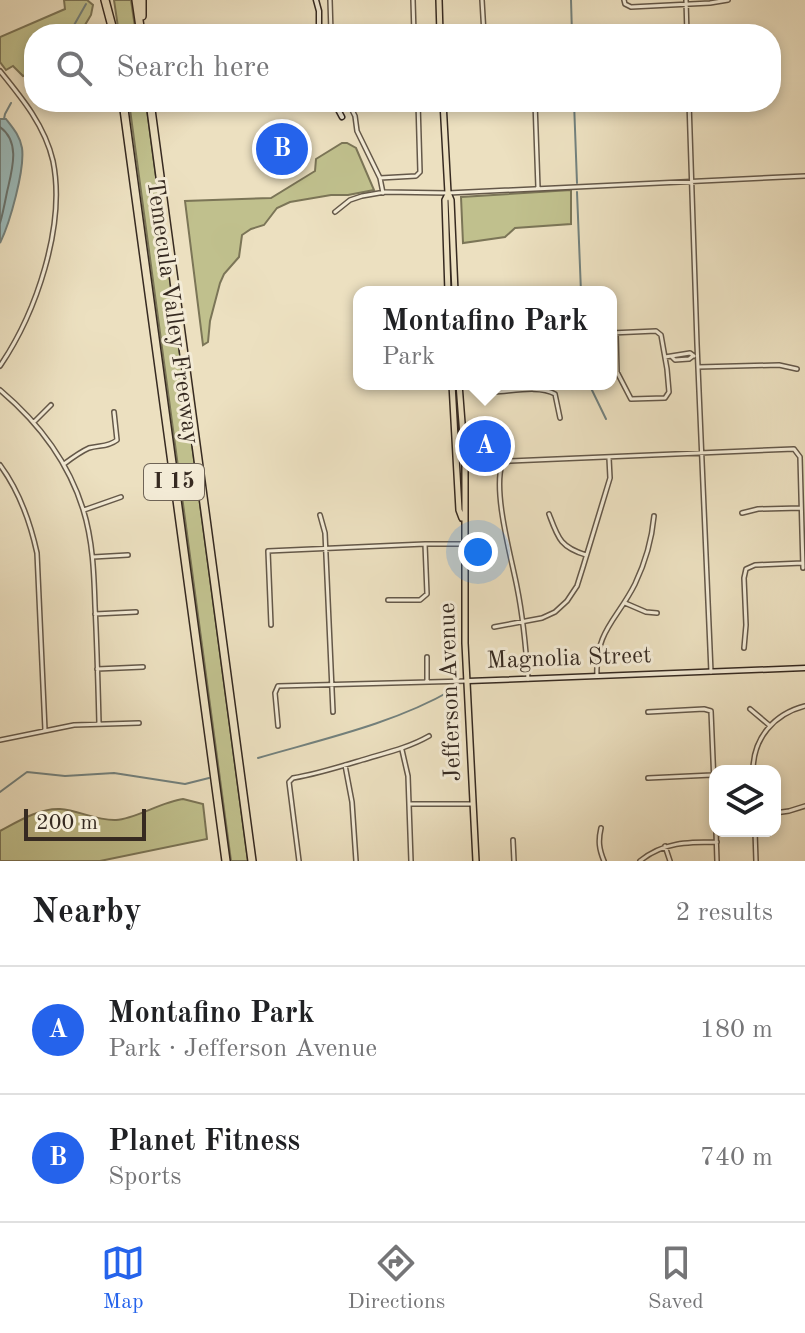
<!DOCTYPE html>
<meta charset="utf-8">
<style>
:root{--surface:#fff;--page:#f2f2f2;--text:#202124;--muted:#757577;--line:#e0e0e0;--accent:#2563eb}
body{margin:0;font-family:"Old Standard TT",serif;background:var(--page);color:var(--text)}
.controls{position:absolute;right:24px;bottom:24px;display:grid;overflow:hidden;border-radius:16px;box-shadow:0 4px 12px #0003}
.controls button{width:72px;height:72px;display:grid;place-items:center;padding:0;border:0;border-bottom:2px solid var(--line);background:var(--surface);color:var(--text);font:40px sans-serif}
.scale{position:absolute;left:24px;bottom:20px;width:122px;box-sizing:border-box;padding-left:8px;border:4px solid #362a21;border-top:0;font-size:22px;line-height:28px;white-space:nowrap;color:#362a21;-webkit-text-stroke:6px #f3ebd6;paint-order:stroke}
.you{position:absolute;left:478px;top:552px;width:28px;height:28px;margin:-20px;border:6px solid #fff;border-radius:50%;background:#1a73e8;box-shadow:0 0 0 12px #1a73e833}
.badge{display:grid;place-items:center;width:52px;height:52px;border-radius:50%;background:var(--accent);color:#fff;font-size:26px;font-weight:700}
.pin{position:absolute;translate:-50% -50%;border:4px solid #fff;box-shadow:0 2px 8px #0006}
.popup{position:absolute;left:353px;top:286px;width:264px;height:104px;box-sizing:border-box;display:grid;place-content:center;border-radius:16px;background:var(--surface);filter:drop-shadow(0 2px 6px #0005);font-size:26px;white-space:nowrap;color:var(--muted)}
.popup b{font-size:30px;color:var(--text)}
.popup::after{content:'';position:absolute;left:50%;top:100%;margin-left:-16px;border:16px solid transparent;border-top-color:var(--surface)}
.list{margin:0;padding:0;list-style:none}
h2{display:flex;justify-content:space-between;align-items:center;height:104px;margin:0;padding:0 32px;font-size:34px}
h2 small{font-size:26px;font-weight:400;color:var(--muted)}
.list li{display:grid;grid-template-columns:52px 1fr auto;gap:24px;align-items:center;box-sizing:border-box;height:128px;padding:0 32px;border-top:2px solid var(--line)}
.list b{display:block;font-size:30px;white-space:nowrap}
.list p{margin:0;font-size:26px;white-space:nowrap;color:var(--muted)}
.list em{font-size:26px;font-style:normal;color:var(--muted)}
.icon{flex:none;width:44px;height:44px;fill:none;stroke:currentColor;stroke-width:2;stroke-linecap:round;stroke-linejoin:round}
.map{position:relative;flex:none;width:805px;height:861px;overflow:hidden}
.search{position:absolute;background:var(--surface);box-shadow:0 4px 12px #0003;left:24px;right:24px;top:24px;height:88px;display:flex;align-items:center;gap:20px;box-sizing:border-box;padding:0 28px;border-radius:32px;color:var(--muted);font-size:30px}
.sheet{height:360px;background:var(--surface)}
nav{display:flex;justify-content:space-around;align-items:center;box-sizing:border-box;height:112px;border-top:2px solid var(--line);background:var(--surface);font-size:22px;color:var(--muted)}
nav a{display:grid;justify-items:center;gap:4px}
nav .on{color:var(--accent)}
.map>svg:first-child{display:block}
.green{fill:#c0c08d;stroke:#7b7557;stroke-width:2}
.water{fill:#9bbbbb;stroke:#73817d;stroke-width:2}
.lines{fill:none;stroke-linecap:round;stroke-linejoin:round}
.shore{stroke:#68726e;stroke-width:2}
.stream{stroke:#73817d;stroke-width:2}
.street-casing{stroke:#645849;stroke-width:6}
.secondary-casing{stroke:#362a21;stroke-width:7}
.primary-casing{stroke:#362a21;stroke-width:8}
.highway-casing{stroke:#362a21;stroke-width:10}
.street{stroke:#f3ebd6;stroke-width:3}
.secondary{stroke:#f3ebd6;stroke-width:4}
.primary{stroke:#ece0c0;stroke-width:5}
.highway{stroke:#ece0c0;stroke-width:7}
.labels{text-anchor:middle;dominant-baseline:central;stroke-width:6;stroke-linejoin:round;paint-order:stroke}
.shield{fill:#f3ebd6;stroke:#6f6457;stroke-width:2}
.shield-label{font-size:22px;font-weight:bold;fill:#362a21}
.street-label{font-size:24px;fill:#362a21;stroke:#f3ebd6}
</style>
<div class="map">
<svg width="805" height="861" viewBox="0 0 805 861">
<rect width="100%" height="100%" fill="#ece0c0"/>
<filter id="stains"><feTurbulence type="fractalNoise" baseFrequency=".0025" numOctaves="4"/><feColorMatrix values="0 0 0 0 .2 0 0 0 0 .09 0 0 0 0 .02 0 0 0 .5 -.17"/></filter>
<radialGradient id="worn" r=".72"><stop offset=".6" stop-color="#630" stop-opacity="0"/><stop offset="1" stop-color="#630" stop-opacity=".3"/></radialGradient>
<path class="green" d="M 64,0 L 87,0 L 93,5 L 91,15 L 85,25 L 87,34 L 34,34 L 34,92 L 30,80 L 31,76 L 29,74 L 23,76 L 13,66 L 6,70 L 0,62 L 0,37 L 65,9 Z
M 114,0 L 131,0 L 136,34 L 119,34 Z
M 129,102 L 146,102 L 248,861 L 231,861 Z
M 342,143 L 347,143 L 356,148 L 374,190 L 348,195 L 331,195 L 290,202 L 277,208 L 264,225 L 251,229 L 242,235 L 239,257 L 224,274 L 220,283 L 210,321 L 208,342 L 203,345 L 185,201 L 271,198 L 315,171 L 316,159 Z
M 571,190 L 571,224 L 515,228 L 505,237 L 463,243 L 461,197 Z
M 482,432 L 483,435 L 500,432 L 503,456 L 497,460 L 495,466 L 468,470 L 467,436 Z
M 183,799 L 203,804 L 207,839 L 100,861 L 0,861 L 0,831 C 17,822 39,808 60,809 C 78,810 97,821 116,820 C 135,819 161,802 183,799 Z"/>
<path class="water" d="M 0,119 L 6,119 C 13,128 20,136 22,148 C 25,169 10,223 0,243 Z"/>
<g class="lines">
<path class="shore" d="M 0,127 C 21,142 12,170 7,192 C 5,202 3,213 0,223"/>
<path class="stream" d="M 571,0 L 572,34
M 69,34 L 86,4
M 33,85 L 34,84
M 574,102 L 577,183
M 4,119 L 5,114 L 11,103
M 577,192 L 581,292
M 589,384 L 606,419
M 258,758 C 323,739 393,724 452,690
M 0,792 L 27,772 L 65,776 L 114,773 L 185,784 L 209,778"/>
<g class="street-casing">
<path id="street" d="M 330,0 L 331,33 L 358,32
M 413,0 L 414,34
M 482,0 L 484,34
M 624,0 L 625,4 L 631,7 L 710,3 L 728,0
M 686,0 L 687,34
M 0,71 C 22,98 45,126 53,161 C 66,226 36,313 0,366
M 348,102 L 355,116 L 357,131 L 380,178 L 416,176 L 420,172 L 418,102
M 535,102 L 538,188
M 689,102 L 697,344 L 711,672
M 380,178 L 383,193
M 335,212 L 350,200 L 362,196 L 385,192 L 448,193 L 805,176
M 611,333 L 656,331 L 661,335 L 667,369 L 669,392 L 665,398 L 631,399 L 617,372 L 616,333
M 665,357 L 690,353 L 694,356
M 672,357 L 675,360 L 689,359 L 693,356
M 698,367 L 779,365 L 797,369
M 487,384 L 489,392 L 495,392 C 513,391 540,385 555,394 L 560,418
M 0,390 C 38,422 68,461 83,509 C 93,541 94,574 95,606 C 97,645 98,684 99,723
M 34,422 L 51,405
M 64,464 C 72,458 80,452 89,448 C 100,445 108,447 117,440 L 114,412
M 0,465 C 20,492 30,521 37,553 L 45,730
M 84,510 L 121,497
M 742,513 L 758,509 L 801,508
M 549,514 C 558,538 560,547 586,555
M 320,515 L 325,533 L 333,712
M 93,557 L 128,555
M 388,600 L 420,600 L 427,594 L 425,544
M 625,603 L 646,612 L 657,613
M 95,614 L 136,612
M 271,625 L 268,551 L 425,544 L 465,544
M 494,627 L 542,618 L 555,612 L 567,601 L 577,586 L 583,567 L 610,478 L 609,458
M 744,648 L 746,625 L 744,578 L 746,569 L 755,565 L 803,563
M 427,657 L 427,682
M 97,669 L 143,667
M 597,676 C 595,631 617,620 635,584 C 645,563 652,538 654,516
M 528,679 C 526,648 523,617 517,587 C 511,556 493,493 502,464 L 510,461 L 794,449 L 800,457 L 803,568
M 750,709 L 769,725
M 648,712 L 704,709 L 711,711 L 715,807
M 278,726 L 275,693 L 278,686 L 467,681
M 0,740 L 74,725 L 139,723
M 402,750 L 408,776 L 411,861
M 345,765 L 352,802 L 356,861
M 753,771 C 753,738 774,714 805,706
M 648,778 L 712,775
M 409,804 L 473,804
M 775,813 L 789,811 L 805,806
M 601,828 C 598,841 599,849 604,861
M 716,831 L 717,861
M 755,831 L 756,861
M 513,840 L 514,861
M 665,846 L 670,861
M 299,861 L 289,782 L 293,778 C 317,774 339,767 362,760 C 385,753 408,748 429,736
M 640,861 C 663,842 688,842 717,842"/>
</g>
<g class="secondary-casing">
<path id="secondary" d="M 316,0 L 319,11 L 319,34
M 334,102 L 342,117
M 468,681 L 805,668"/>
</g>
<g class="primary-casing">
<path id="primary" d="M 439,0 L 440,34
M 443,102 L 448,193 L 451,200 L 455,292
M 448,194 L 445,200 L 448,292
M 452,384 L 459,510 L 462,518
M 459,384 L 465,462 L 465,643 L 476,861"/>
</g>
<g class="highway-casing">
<path id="highway" d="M 105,0 L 114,34
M 136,0 L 141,34
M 142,16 L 142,0
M 123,102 L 226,861
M 150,102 L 252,861"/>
</g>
<use href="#street" class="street"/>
<use href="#secondary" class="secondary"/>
<use href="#primary" class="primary"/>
<use href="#highway" class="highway"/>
</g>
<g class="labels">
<rect class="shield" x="144" y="464" width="60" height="36" rx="6"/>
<g class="shield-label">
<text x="174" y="482">I 15</text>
</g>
<g class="street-label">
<text transform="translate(172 312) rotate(82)">Temecula Valley Freeway</text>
<text transform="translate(569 659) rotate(-2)">Magnolia Street</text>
<text transform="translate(451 692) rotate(-92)">Jefferson Avenue</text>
</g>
</g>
<rect width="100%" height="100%" filter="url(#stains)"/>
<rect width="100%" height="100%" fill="url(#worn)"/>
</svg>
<div class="controls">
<button><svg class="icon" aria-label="layers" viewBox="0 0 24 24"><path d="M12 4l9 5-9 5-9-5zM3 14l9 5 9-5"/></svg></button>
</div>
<div class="scale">200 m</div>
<div class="you"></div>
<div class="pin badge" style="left:485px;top:446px">A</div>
<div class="popup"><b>Montafino Park</b>Park</div>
<div class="pin badge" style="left:282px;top:149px">B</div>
<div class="search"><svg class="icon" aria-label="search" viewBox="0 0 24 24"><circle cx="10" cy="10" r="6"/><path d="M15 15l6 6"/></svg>Search here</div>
</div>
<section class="sheet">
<h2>Nearby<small>2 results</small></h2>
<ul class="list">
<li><span class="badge">A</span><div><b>Montafino Park</b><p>Park · Jefferson Avenue</p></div><em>180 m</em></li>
<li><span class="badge">B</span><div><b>Planet Fitness</b><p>Sports</p></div><em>740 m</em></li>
</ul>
</section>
<nav>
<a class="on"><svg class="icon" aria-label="map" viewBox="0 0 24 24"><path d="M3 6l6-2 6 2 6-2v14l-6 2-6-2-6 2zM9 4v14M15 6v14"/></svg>Map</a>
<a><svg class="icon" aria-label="directions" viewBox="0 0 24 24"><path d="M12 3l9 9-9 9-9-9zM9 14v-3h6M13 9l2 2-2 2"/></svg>Directions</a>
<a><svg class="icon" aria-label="saved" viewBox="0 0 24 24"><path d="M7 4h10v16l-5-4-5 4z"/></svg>Saved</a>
</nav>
